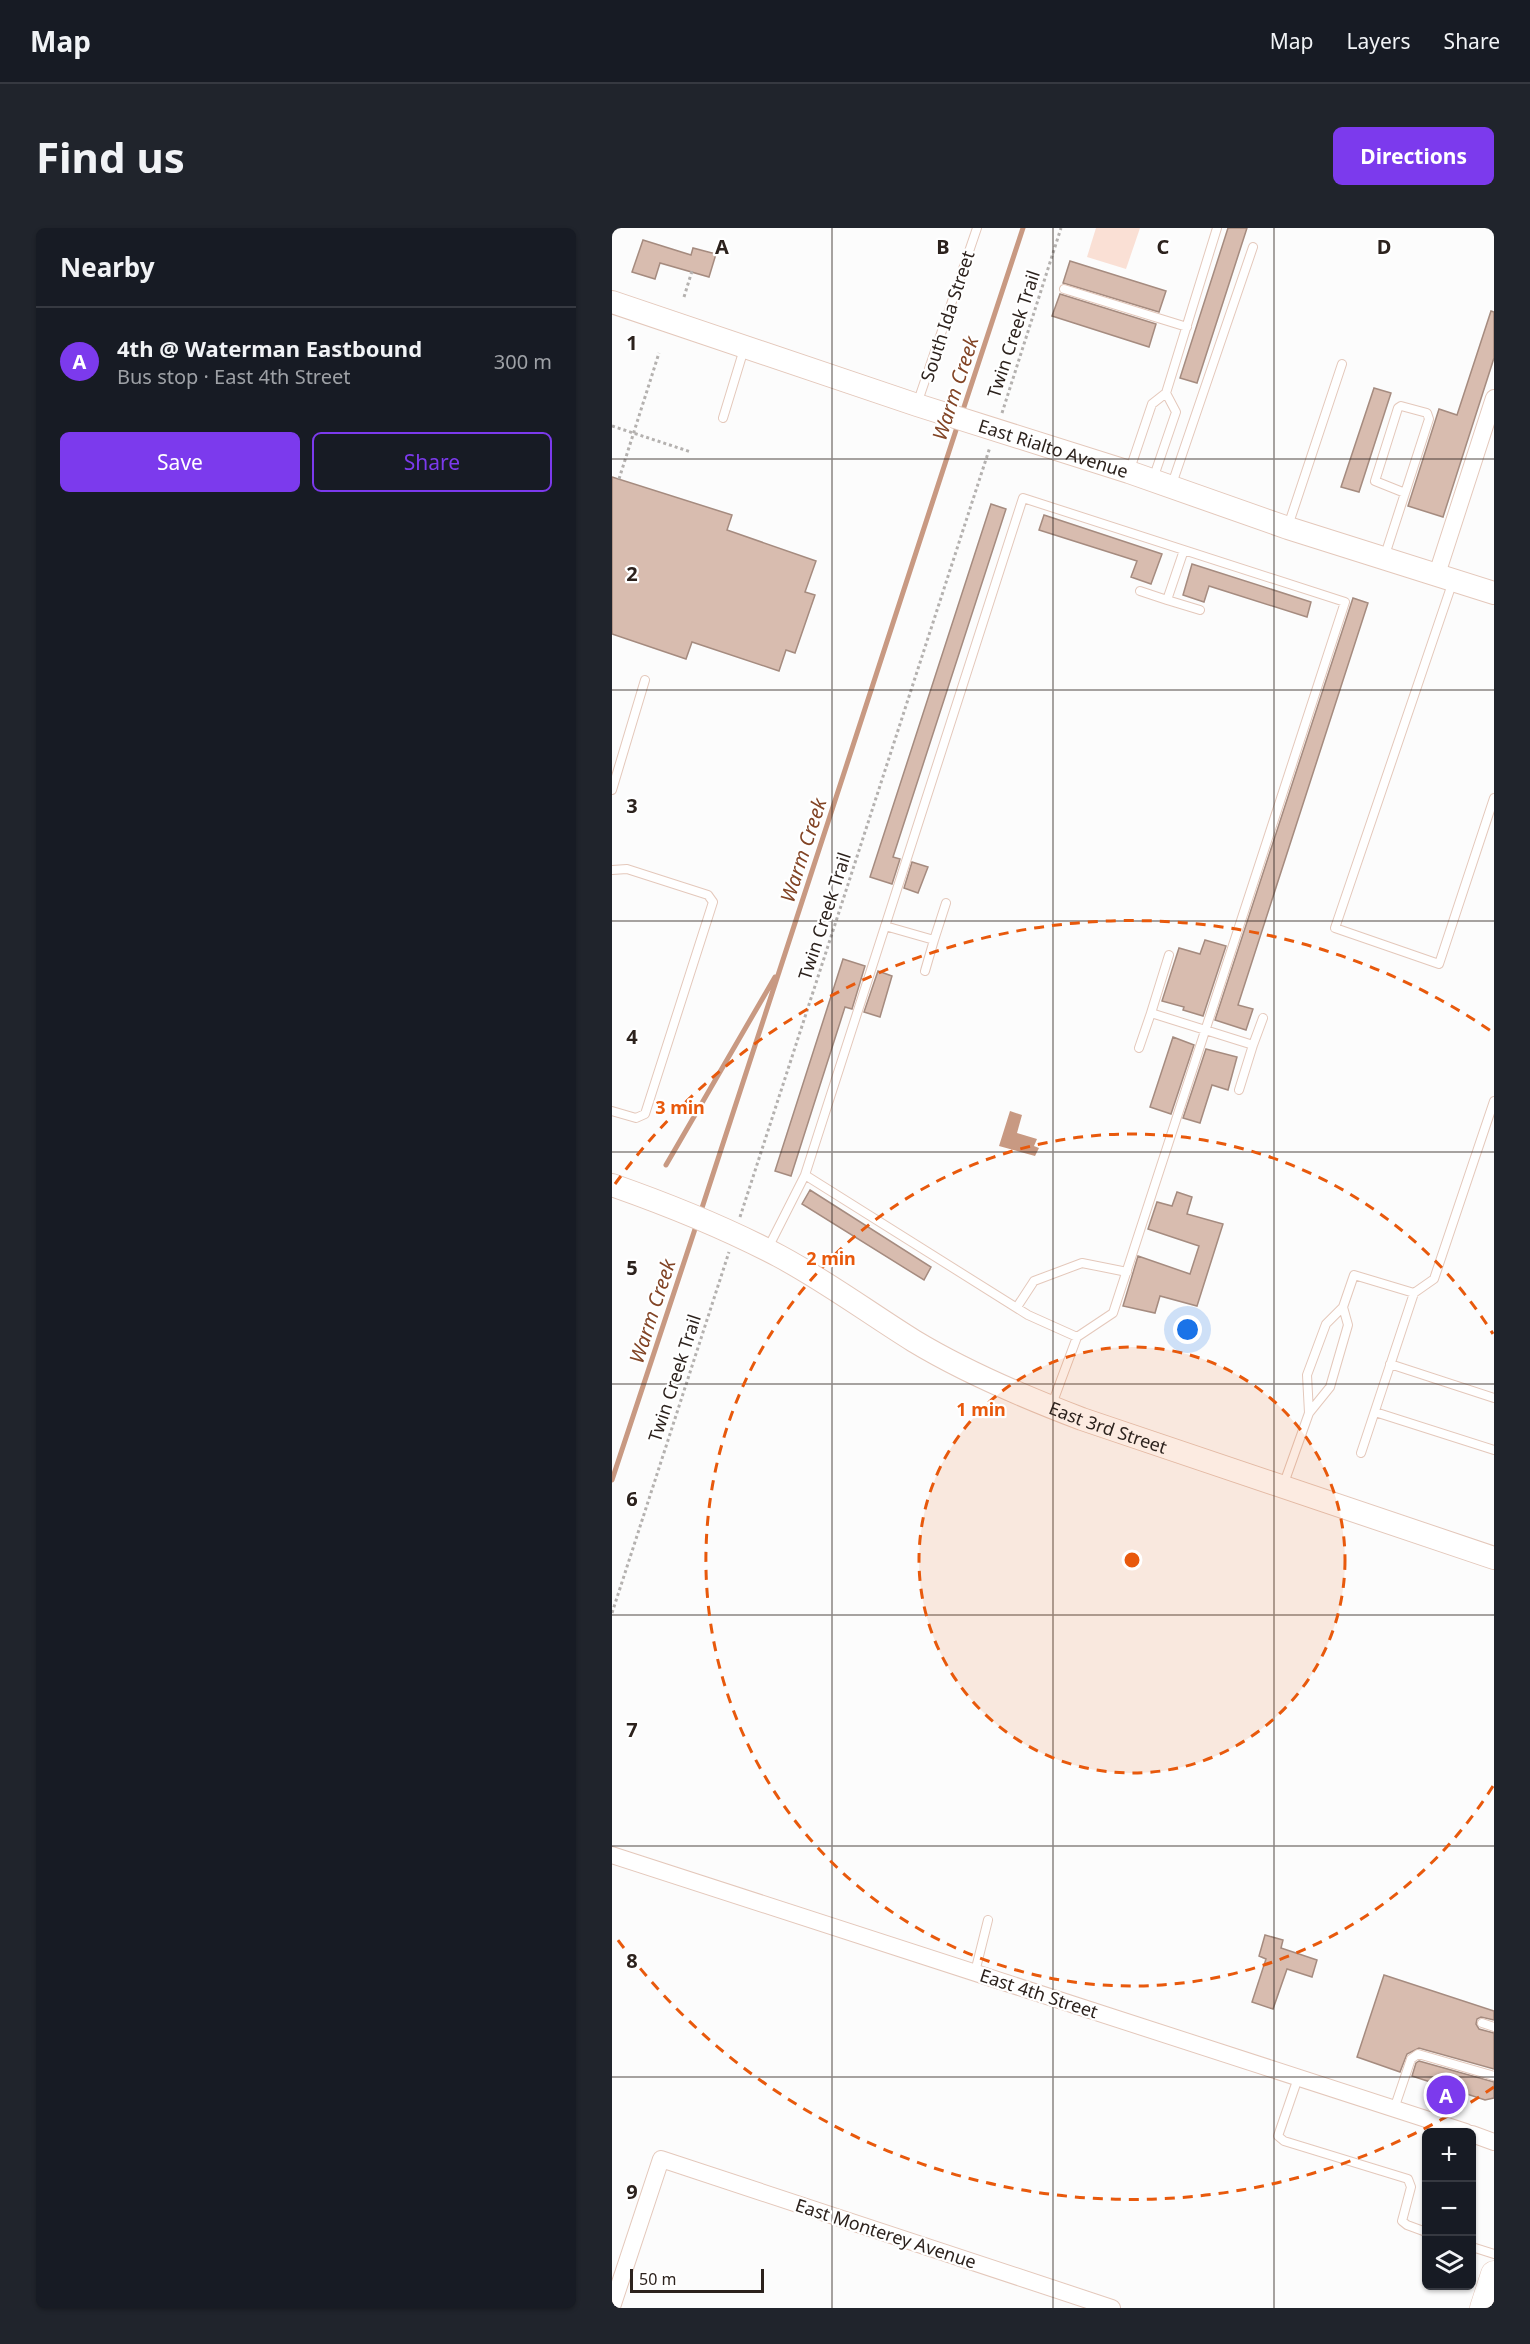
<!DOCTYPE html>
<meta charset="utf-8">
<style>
:root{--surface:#171b24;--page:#20242c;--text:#f1f3f6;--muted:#9ea1a6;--line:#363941;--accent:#7c3aed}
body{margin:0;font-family:"Noto Sans",sans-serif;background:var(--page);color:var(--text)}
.controls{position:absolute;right:18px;bottom:18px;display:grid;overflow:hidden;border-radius:9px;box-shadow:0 2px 4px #0004}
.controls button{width:54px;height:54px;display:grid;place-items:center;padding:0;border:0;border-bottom:2px solid var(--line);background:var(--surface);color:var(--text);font:30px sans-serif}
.scale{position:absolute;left:18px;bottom:15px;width:134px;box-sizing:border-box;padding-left:6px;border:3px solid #2c221d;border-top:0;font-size:16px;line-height:21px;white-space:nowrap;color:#2c221d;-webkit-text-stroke:4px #fff;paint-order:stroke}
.you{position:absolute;left:576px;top:1102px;width:21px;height:21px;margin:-15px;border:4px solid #fff;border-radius:50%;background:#1a73e8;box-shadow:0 0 0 9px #1a73e833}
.badge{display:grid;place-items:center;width:39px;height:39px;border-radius:50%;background:var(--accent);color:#fff;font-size:20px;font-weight:700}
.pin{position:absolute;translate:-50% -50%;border:3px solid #fff;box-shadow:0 2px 6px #0006}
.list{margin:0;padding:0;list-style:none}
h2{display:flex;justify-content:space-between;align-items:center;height:78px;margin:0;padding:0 24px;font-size:26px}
h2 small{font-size:20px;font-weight:400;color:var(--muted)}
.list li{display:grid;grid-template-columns:39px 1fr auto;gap:18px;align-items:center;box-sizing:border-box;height:108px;padding:0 24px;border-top:2px solid var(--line)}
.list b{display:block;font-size:22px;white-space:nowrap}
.list p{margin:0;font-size:20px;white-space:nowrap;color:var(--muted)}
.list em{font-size:20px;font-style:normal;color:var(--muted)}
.actions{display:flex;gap:12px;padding:18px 24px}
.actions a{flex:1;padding:14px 0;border:2px solid var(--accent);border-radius:9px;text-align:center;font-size:21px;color:var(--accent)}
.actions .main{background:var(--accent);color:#fff}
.icon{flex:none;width:33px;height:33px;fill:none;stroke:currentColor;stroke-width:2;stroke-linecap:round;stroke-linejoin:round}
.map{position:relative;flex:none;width:882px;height:2080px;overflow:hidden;border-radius:9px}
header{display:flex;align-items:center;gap:36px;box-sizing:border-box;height:84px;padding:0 30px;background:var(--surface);border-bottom:2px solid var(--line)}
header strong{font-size:28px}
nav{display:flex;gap:33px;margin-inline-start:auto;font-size:21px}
.intro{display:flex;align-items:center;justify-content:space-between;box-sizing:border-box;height:144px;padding:0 36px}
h1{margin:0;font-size:42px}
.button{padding:15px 27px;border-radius:9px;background:var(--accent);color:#fff;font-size:21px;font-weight:700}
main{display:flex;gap:36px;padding:0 36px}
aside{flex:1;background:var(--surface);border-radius:9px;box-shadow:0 2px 4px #0004}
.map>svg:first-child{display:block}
.green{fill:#fae0d5}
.water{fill:#c89982}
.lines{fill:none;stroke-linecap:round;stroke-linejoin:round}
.stream{stroke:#c89982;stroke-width:5}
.building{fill:#d8bcaf;stroke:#a58b7f;stroke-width:1.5}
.lane-casing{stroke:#e4c8bb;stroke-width:10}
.street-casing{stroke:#e4c8bb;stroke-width:18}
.secondary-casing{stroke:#e4c8bb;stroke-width:24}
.primary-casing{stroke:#e4c8bb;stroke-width:27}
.path{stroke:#b4b1af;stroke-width:3;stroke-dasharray:3 3;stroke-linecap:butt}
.lane{stroke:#fff;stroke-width:8}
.street{stroke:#fff;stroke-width:16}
.secondary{stroke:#fff;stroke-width:22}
.primary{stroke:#fff;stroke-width:26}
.grid{fill:none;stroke:#2c221d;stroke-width:1.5;stroke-opacity:0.55}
.ring{fill:none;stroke:#e8590c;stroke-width:3;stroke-dasharray:10 8}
.labels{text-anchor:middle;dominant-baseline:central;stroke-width:4.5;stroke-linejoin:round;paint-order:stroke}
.street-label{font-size:18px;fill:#2c221d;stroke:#fff}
.water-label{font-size:20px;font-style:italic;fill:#824425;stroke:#fff}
.grid-label{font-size:20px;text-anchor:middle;font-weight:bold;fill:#2c221d;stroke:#fff;stroke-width:4.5;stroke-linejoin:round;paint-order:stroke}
.centre{fill:#e8590c;stroke:#fff;stroke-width:3}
.ring-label{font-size:18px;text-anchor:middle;font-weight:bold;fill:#e8590c;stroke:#fff;stroke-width:4.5;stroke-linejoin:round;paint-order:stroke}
</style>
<header>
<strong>Map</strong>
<nav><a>Map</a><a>Layers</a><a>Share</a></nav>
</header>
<div class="intro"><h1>Find us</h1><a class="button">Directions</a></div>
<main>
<aside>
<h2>Nearby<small></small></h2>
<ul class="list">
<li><span class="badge">A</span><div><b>4th @ Waterman Eastbound</b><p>Bus stop · East 4th Street</p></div><em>300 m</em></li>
</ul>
<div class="actions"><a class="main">Save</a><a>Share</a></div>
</aside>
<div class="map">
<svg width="882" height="2080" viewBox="0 0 882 2080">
<rect width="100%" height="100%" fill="#fcfcfc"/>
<path class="green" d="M 484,0 L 528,0 L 514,41 L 475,29 Z"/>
<path class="water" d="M 398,883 L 410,887 L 405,905 L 425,911 L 422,918 L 427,920 L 423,928 L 387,918 Z"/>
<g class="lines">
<path class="stream" d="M 350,185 L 411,0
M 54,937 L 163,749
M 88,986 L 346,196
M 0,1252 L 85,995"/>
</g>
<path class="building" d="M 616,0 L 635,0 L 585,155 L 568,150 Z
M 31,12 L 79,27 L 81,20 L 104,26 L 97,49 L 48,35 L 43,51 L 20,44 Z
M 458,33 L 554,63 L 547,84 L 451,55 Z
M 448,66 L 544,96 L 537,119 L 440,88 Z
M 879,83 L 882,84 L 882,130 L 831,289 L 796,278 L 827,181 L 845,187 Z
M 762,160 L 779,165 L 747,264 L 729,259 Z
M 0,249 L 120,287 L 115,302 L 204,333 L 193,364 L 203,367 L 183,425 L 174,422 L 167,443 L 80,414 L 74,431 L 0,406 Z
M 379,276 L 394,281 L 281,629 L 288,631 L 280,656 L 258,649 Z
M 432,287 L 550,326 L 539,356 L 519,349 L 525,333 L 427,302 Z
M 580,336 L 699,374 L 695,389 L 597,358 L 592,374 L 571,367 Z
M 741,370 L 756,375 L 626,777 L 641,781 L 634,802 L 603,792 Z
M 300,634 L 316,639 L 306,665 L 292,660 Z
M 593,712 L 614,718 L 591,788 L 571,782 L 572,779 L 550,773 L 567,720 L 588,726 Z
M 231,731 L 253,738 L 240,781 L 233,779 L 179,948 L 163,943 Z
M 266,743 L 280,748 L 268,789 L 252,784 Z
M 561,809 L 582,817 L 559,886 L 538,879 Z
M 594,821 L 625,829 L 616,862 L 600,857 L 588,895 L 571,890 Z
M 198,962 L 319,1039 L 312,1052 L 190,976 Z
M 565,964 L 580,969 L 575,986 L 611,996 L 585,1078 L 548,1068 L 543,1085 L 511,1078 L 526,1028 L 578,1046 L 587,1018 L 536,1001 L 545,974 L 560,978 Z
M 653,1707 L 671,1712 L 669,1720 L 705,1732 L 700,1749 L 675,1741 L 661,1781 L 640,1774 L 654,1731 L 647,1728 Z
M 772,1747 L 882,1783 L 882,1792 L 869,1789 L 865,1791 L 864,1796 L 867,1801 L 882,1805 L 882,1841 L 807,1820 L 795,1826 L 788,1844 L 745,1829 Z
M 807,1833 L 882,1854 L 882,1870 L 873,1872 L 800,1848 L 804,1835 Z"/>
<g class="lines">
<g class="lane-casing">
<path id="lane" d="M 452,61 L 575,99
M 305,176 L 365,0
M 111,190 L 132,121
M 517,244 L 540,176 L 554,165 L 605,0
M 541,251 L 564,184 L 554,165
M 559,259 L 641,19
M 676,298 L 730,136
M 572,322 L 555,372 L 588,382
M 772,330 L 817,191 L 815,185 L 789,178 L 786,180 L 763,253 L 793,265
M 841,353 L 723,700 L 827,736 L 882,570
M 528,363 L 555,372
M 0,562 L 33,452
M 0,642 L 15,641 L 96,667 L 101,674 L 33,886 L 24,890 L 0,883
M 273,698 L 322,712 L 313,743
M 322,712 L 334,675
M 557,727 L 539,785 L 641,817 L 627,862
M 641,817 L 651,790
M 527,820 L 539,785
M 155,1022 L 193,947
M 802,1065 L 822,1051 L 882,873
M 405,1079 L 422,1053 L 470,1035 L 515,1044
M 778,1136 L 882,1170
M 439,1179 L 465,1109 L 501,1085 L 733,374 L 411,270 L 193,947 L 416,1087 L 465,1109
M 763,1184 L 882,1222
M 697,1185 L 695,1147 L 714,1096 L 731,1079 L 742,1047 L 802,1065 L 749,1225
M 671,1258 L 697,1185 L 718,1159 L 736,1097 L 731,1079
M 363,1744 L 376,1692
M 870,1795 L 882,1799
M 686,1850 L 666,1908 L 672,1913 L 796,1951 L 799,1959 L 790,1993 L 795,1997 L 814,2004
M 782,1881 L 799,1831 L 806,1826 L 882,1848
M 860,2019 L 882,2026"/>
</g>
<g class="street-casing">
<path id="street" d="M 825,346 L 882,170
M 0,1627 L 854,1904
M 860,1906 L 882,1914
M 0,2079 L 49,1931 L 500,2080"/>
</g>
<g class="secondary-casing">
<g id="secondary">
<path id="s1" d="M 0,74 L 305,177 L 517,244 L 676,300 L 882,365"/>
<path id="s2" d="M 0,957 C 57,977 114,1000 167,1028 C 214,1053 257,1085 302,1113 C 355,1145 412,1169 470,1191 L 882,1330"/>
</g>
</g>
<g class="primary-casing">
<path id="primary" d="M 871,2080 L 882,2046"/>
</g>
<path class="path" d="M 72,69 L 80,43
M 390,185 L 449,0
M 0,198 L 79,224
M 7,251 L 47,125
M 128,989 L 378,219
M 0,1385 L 117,1024"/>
<use href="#lane" class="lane"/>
<use href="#street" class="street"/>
<use href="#secondary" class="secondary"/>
<use href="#primary" class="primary"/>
</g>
<path class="grid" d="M 220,0 L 220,2080M 441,0 L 441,2080M 662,0 L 662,2080M 0,231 L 882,231M 0,462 L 882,462M 0,693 L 882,693M 0,924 L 882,924M 0,1156 L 882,1156M 0,1387 L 882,1387M 0,1618 L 882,1618M 0,1849 L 882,1849"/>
<circle cx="520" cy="1332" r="213" fill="#e8590c" fill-opacity=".12"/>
<g class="ring">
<circle cx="520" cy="1332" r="213"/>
<path d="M881 1558A426 426 0 1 1 881 1106"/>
<path d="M882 1859A639 639 0 0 1 3 1708M3 956A639 639 0 0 1 882 805"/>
</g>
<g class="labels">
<g class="street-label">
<text transform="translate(335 88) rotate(-72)">South Ida Street</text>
<text transform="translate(401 106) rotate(-72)">Twin Creek Trail</text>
<text stroke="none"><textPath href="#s1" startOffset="465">East Rialto Avenue</textPath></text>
<text transform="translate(212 688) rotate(-72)">Twin Creek Trail</text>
<text transform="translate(62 1150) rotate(-72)">Twin Creek Trail</text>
<text stroke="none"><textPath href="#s2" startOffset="554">East 3rd Street</textPath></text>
<text transform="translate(427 1765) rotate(18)">East 4th Street</text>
<text transform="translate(274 2005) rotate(18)">East Monterey Avenue</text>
</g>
<g class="water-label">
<text transform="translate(343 160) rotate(-72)">Warm Creek</text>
<text transform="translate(191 622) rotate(-72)">Warm Creek</text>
<text transform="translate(40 1083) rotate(-72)">Warm Creek</text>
</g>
</g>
<g class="grid-label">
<text x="110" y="26">A</text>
<text x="331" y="26">B</text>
<text x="551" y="26">C</text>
<text x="772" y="26">D</text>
<text x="20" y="122">1</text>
<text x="20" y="353">2</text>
<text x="20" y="585">3</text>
<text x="20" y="816">4</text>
<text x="20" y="1047">5</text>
<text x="20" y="1278">6</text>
<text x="20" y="1509">7</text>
<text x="20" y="1740">8</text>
<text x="20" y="1971">9</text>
</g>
<circle cx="520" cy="1332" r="9" class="centre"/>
<g class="ring-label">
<text x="68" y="886">3 min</text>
<text x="219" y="1037">2 min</text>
<text x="369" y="1188">1 min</text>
</g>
</svg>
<div class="controls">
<button>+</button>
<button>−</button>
<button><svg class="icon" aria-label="layers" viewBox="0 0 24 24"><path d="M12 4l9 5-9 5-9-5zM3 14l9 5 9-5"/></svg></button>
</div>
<div class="scale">50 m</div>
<div class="you"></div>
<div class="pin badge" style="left:834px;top:1867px">A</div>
</div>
</main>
